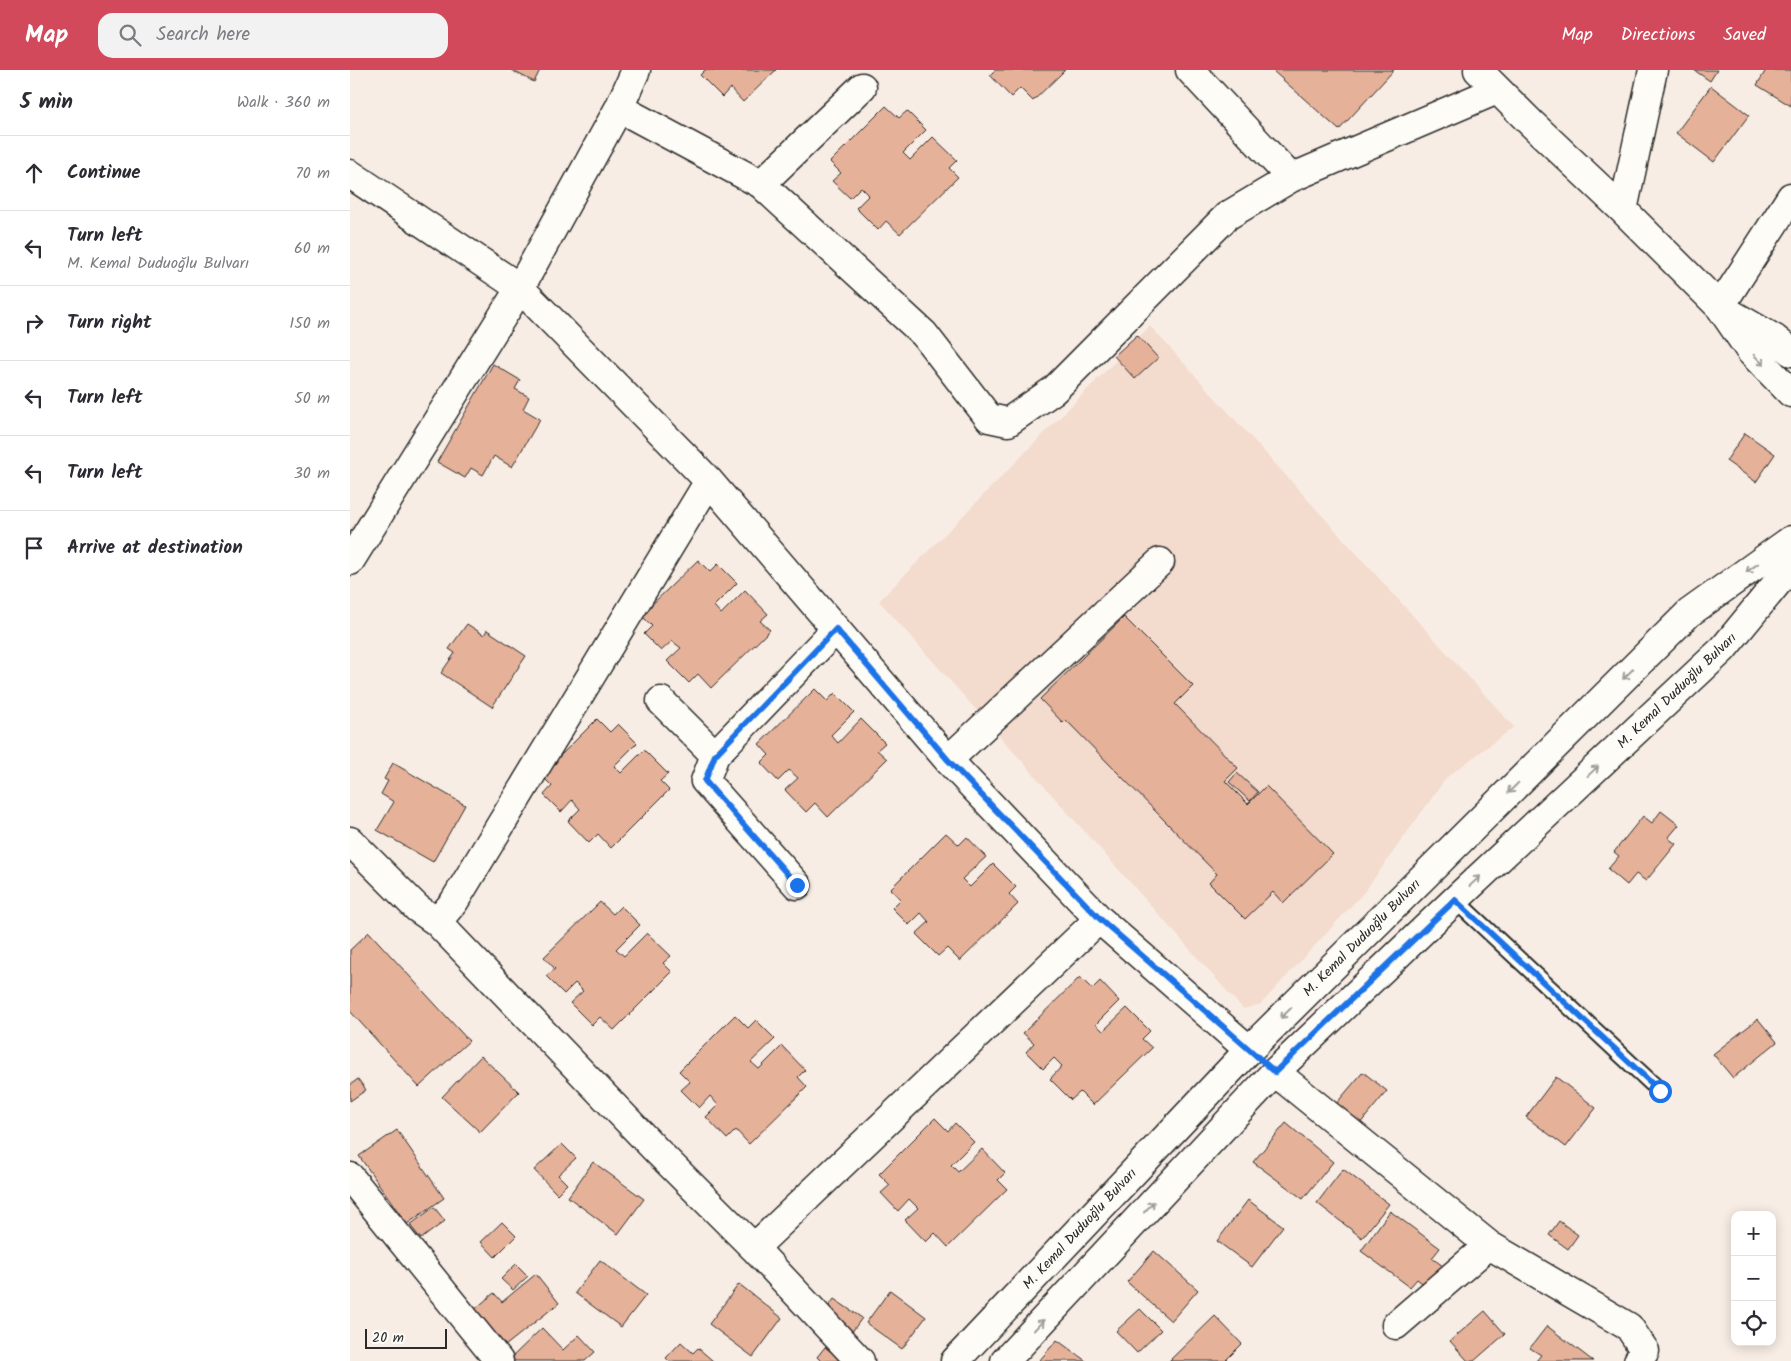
<!DOCTYPE html>
<meta charset="utf-8">
<style>
:root{--surface:#fff;--page:#f2f2f3;--text:#2b2b33;--muted:#7c7c81;--line:#e1e1e2;--accent:#d1495b}
body{margin:0;font-family:Kalam,sans-serif;background:var(--page);color:var(--text)}
.controls{position:absolute;right:15px;bottom:15px;display:grid;overflow:hidden;border-radius:10px;box-shadow:0 2px 12px #0003}
.controls button{width:45px;height:45px;display:grid;place-items:center;padding:0;border:0;border-bottom:1px solid var(--line);background:var(--surface);color:var(--text);font:25px sans-serif}
.scale{position:absolute;left:15px;bottom:12px;width:82px;box-sizing:border-box;padding-left:5px;border:2px solid #2b2b2b;border-top:0;font-size:14px;line-height:18px;white-space:nowrap;color:#2b2b2b;-webkit-text-stroke:4px #fdfcf7;paint-order:stroke}
.stop{position:absolute;width:15px;height:15px;margin:-11px;border:4px solid #1a73e8;border-radius:50%;background:#fff}
.stop.end{background:#1a73e8;border-color:#fff;box-shadow:0 1px 5px #0008}
.list{margin:0;padding:0;list-style:none}
h2{display:flex;justify-content:space-between;align-items:center;height:65px;margin:0;padding:0 20px;font-size:21px}
h2 small{font-size:16px;font-weight:400;color:var(--muted)}
.list li{display:grid;grid-template-columns:32px 1fr auto;gap:15px;align-items:center;box-sizing:border-box;height:75px;padding:0 20px;border-top:1px solid var(--line)}
.list b{display:block;font-size:19px;white-space:nowrap}
.list p{margin:0;font-size:16px;white-space:nowrap;color:var(--muted)}
.list em{font-size:16px;font-style:normal;color:var(--muted)}
.icon{flex:none;width:28px;height:28px;fill:none;stroke:currentColor;stroke-width:2;stroke-linecap:round;stroke-linejoin:round}
.map{position:relative;flex:none;width:1441px;height:1291px;overflow:hidden}
header{display:flex;align-items:center;gap:30px;box-sizing:border-box;height:70px;padding:0 25px;background:var(--accent);color:#fff}
header strong{font-size:24px}
nav{display:flex;gap:28px;margin-inline-start:auto;font-size:18px}
.search{width:350px;height:45px;background:var(--page);display:flex;align-items:center;gap:12px;box-sizing:border-box;padding:0 18px;border-radius:15px;color:var(--muted);font-size:19px}
main{display:flex}
aside{flex:1;background:var(--surface)}
.map>svg:first-child{display:block}
.built{fill:#f3dbce}
.building{fill:#e6b199;stroke:#2b2b2b}
.lines{fill:none;stroke-linecap:round;stroke-linejoin:round}
.service-casing{stroke:#2b2b2b;stroke-width:19}
.minor-casing{stroke:#2b2b2b;stroke-width:31}
.tertiary-casing{stroke:#2b2b2b;stroke-width:31}
.service{stroke:#fdfcf7;stroke-width:15}
.minor{stroke:#fdfcf7;stroke-width:28}
.tertiary{stroke:#fdfcf7;stroke-width:28}
.oneway{stroke:#9e9e9b}
.route{stroke:#1a73e8;stroke-width:6}
.labels{text-anchor:middle;dominant-baseline:central;stroke-width:4;stroke-linejoin:round;paint-order:stroke}
.street-label{font-size:14px;fill:#2b2b2b;stroke:#fdfcf7}
</style>
<header>
<strong>Map</strong>
<div class="search"><svg class="icon" aria-label="search" viewBox="0 0 24 24"><circle cx="10" cy="10" r="6"/><path d="M15 15l6 6"/></svg>Search here</div>
<nav><a>Map</a><a>Directions</a><a>Saved</a></nav>
</header>
<main>
<aside>
<h2>5 min<small>Walk · 360 m</small></h2>
<ul class="list">
<li><svg class="icon" aria-label="ahead" viewBox="0 0 24 24"><path d="M12 20V5M6 11l6-6 6 6"/></svg><div><b>Continue</b></div><em>70 m</em></li>
<li><svg class="icon" aria-label="left" viewBox="0 0 24 24"><path d="M17 20v-9H6M10 6l-5 5 5 5"/></svg><div><b>Turn left</b><p>M. Kemal Duduoğlu Bulvarı</p></div><em>60 m</em></li>
<li><svg class="icon" aria-label="right" viewBox="0 0 24 24"><path d="M7 20v-9h11M14 6l5 5-5 5"/></svg><div><b>Turn right</b></div><em>150 m</em></li>
<li><svg class="icon" aria-label="left" viewBox="0 0 24 24"><path d="M17 20v-9H6M10 6l-5 5 5 5"/></svg><div><b>Turn left</b></div><em>50 m</em></li>
<li><svg class="icon" aria-label="left" viewBox="0 0 24 24"><path d="M17 20v-9H6M10 6l-5 5 5 5"/></svg><div><b>Turn left</b></div><em>30 m</em></li>
<li><svg class="icon" aria-label="arrive" viewBox="0 0 24 24"><path d="M6 21V4h12l-3 4 3 4H6"/></svg><div><b>Arrive at destination</b></div></li>
</ul>
</aside>
<div class="map">
<svg width="1441" height="1291" viewBox="0 0 1441 1291">
<rect width="100%" height="100%" fill="#f8ede4"/>
<filter id="ink" filterUnits="userSpaceOnUse"><feTurbulence type="fractalNoise" baseFrequency=".02" numOctaves="2"/><feDisplacementMap in="SourceGraphic" scale="10" xChannelSelector="R" yChannelSelector="G"/><feConvolveMatrix kernelMatrix="1 2 1 2 8 2 1 2 1" color-interpolation-filters="sRGB"/></filter>
<g filter="url(#ink)">
<path class="built" d="M 800,256 L 1164,657 L 1097,707 L 1015,821 L 911,934 L 893,939 L 529,531 Z"/>
<path class="building" d="M 161,0 L 190,0 L 184,12 Z
M 355,0 L 426,0 L 393,32 L 380,18 L 372,27 L 350,5 Z
M 645,0 L 715,0 L 683,31 L 670,18 L 661,27 L 640,5 Z
M 922,0 L 1044,0 L 989,60 Z
M 1344,0 L 1367,0 L 1360,11 Z
M 1416,0 L 1441,0 L 1441,36 L 1407,15 Z
M 1361,16 L 1399,45 L 1364,92 L 1326,63 Z
M 536,36 L 549,48 L 557,41 L 576,60 L 553,83 L 560,90 L 583,67 L 607,90 L 599,98 L 608,107 L 550,164 L 536,151 L 528,160 L 506,138 L 519,125 L 511,117 L 500,128 L 482,111 L 491,103 L 480,92 Z
M 787,265 L 808,288 L 785,309 L 764,286 Z
M 143,294 L 170,310 L 165,319 L 179,327 L 173,339 L 190,349 L 162,397 L 144,386 L 133,405 L 121,398 L 115,408 L 87,392 Z
M 1395,363 L 1425,384 L 1406,412 L 1376,391 Z
M 348,490 L 360,502 L 368,494 L 387,513 L 364,536 L 371,544 L 395,520 L 418,544 L 410,551 L 420,560 L 361,618 L 348,604 L 339,613 L 317,591 L 331,578 L 322,571 L 311,581 L 294,564 L 302,556 L 291,545 Z
M 774,547 L 843,616 L 825,634 L 888,698 L 875,711 L 898,734 L 916,716 L 983,784 L 933,833 L 923,822 L 895,849 L 859,813 L 867,804 L 716,650 L 713,653 L 690,629 Z
M 117,554 L 134,565 L 137,560 L 176,586 L 142,637 L 91,603 L 105,583 L 99,579 Z
M 465,619 L 477,631 L 485,623 L 504,642 L 481,665 L 488,673 L 511,649 L 535,673 L 527,680 L 537,689 L 478,747 L 465,733 L 456,742 L 435,720 L 448,708 L 439,700 L 428,711 L 411,693 L 419,685 L 409,674 Z
M 247,649 L 260,662 L 268,654 L 287,673 L 264,696 L 271,703 L 294,680 L 318,704 L 310,711 L 319,720 L 261,778 L 248,764 L 239,773 L 218,751 L 230,739 L 222,730 L 211,742 L 194,725 L 202,716 L 191,705 Z
M 43,693 L 115,735 L 83,792 L 27,760 L 44,732 L 31,724 L 38,711 L 34,709 Z
M 887,703 L 908,722 L 900,731 L 879,712 Z
M 1311,741 L 1329,755 L 1318,768 L 1326,774 L 1296,811 L 1286,804 L 1277,815 L 1258,799 L 1269,786 L 1264,782 L 1293,746 L 1302,753 Z
M 596,763 L 609,775 L 617,767 L 636,787 L 612,809 L 620,817 L 643,794 L 666,817 L 659,824 L 668,834 L 610,891 L 597,878 L 588,886 L 566,864 L 579,852 L 571,843 L 559,855 L 542,838 L 551,829 L 540,819 Z
M 250,832 L 263,844 L 271,836 L 290,855 L 266,879 L 274,886 L 297,863 L 321,886 L 313,893 L 322,902 L 264,960 L 250,947 L 242,955 L 220,933 L 233,921 L 225,913 L 214,924 L 196,906 L 205,899 L 194,887 Z
M 19,862 L 119,971 L 69,1017 L 0,941 L 0,880 Z
M 730,907 L 742,919 L 750,911 L 769,931 L 746,954 L 753,961 L 777,938 L 800,961 L 792,969 L 802,978 L 743,1035 L 730,1022 L 721,1030 L 700,1009 L 712,996 L 704,988 L 693,999 L 676,982 L 684,973 L 673,963 Z
M 385,945 L 398,958 L 406,950 L 425,969 L 401,992 L 409,999 L 432,976 L 455,1000 L 448,1007 L 457,1017 L 399,1074 L 386,1060 L 377,1069 L 356,1047 L 368,1035 L 360,1026 L 349,1038 L 331,1020 L 340,1012 L 329,1001 Z
M 1408,949 L 1427,972 L 1383,1008 L 1363,984 Z
M 131,986 L 169,1022 L 130,1062 L 92,1027 Z
M 1013,1002 L 1037,1021 L 1009,1055 L 985,1035 Z
M 1206,1007 L 1246,1038 L 1216,1077 L 1176,1047 Z
M 8,1009 L 16,1020 L 0,1031 L 0,1015 Z
M 585,1048 L 598,1061 L 605,1053 L 624,1072 L 601,1095 L 608,1102 L 632,1079 L 655,1103 L 648,1110 L 657,1119 L 598,1177 L 585,1163 L 576,1172 L 555,1150 L 568,1138 L 559,1129 L 548,1141 L 531,1123 L 540,1115 L 529,1104 Z
M 936,1053 L 983,1092 L 953,1129 L 903,1092 Z
M 47,1060 L 94,1128 L 57,1154 L 9,1086 Z
M 212,1074 L 226,1088 L 208,1105 L 217,1114 L 207,1124 L 184,1100 Z
M 243,1092 L 294,1129 L 268,1164 L 218,1127 Z
M 993,1099 L 1039,1134 L 1012,1168 L 967,1133 Z
M 898,1130 L 933,1156 L 902,1197 L 867,1171 Z
M 84,1137 L 95,1151 L 71,1169 L 60,1155 Z
M 1040,1141 L 1090,1178 L 1082,1188 L 1097,1199 L 1081,1220 L 1067,1209 L 1060,1217 L 1011,1181 Z
M 1209,1151 L 1228,1165 L 1218,1179 L 1199,1165 Z
M 152,1152 L 166,1166 L 145,1187 L 131,1172 Z
M 804,1181 L 848,1220 L 821,1251 L 777,1212 Z
M 250,1190 L 296,1225 L 271,1257 L 225,1223 Z
M 166,1194 L 178,1206 L 163,1220 L 151,1209 Z
M 186,1204 L 209,1233 L 155,1276 L 125,1239 L 144,1223 L 152,1232 Z
M 389,1214 L 432,1248 L 403,1287 L 359,1254 Z
M 540,1220 L 576,1247 L 552,1279 L 516,1253 Z
M 484,1229 L 512,1248 L 501,1263 L 474,1243 Z
M 790,1239 L 811,1260 L 787,1283 L 766,1261 Z
M 1135,1241 L 1155,1264 L 1124,1291 L 1118,1291 L 1100,1271 Z
M 865,1246 L 892,1274 L 875,1291 L 819,1291 Z
M 1197,1256 L 1243,1291 L 1186,1291 L 1191,1285 L 1180,1278 Z
M 192,1258 L 213,1280 L 229,1265 L 245,1282 L 235,1291 L 162,1291 L 160,1289 Z
M 707,1270 L 736,1291 L 689,1291 Z
M 331,1272 L 343,1283 L 348,1278 L 363,1291 L 319,1291 L 316,1288 Z
M 475,1277 L 492,1291 L 471,1291 L 467,1287 Z"/>
<g class="lines">
<g class="service-casing">
<path id="service" d="M 1105,830 L 1310,1021"/>
</g>
<g class="minor-casing">
<path id="minor" d="M 840,0 L 941,108
M 1128,0 L 1181,53 L 1273,140 L 1370,237 L 1401,282 L 1441,323
M 269,38 L 411,114 L 574,264 L 639,348 L 658,352 L 704,320 L 877,146 L 941,108 L 1147,20
M 0,104 L 170,218 L 359,411 L 598,690 L 749,849 L 899,980
M 411,114 L 512,17
M 1273,140 L 1303,0
M 1370,237 L 1441,127
M 1378,242 L 1425,269 L 1441,282
M 0,491 L 170,218 L 269,38 L 286,0
M 311,631 L 365,685
M 598,690 L 810,492
M 0,771 L 67,838 L 87,852 L 306,1080 L 404,1178 L 510,1291
M 447,815 L 355,711 L 365,685 L 486,559
M 87,852 L 104,832 L 359,411
M 925,1002 L 1139,1175 L 1279,1257 L 1295,1281 L 1288,1291
M 0,1107 L 149,1291
M 404,1178 L 749,849
M 1046,1255 L 1139,1175"/>
</g>
<g class="tertiary-casing">
<path id="tertiary" d="M 605,1291 L 899,980 L 1339,543 L 1441,470
M 655,1291 L 925,1002 L 1105,830 L 1373,579 L 1441,496"/>
</g>
<use href="#service" class="service"/>
<use href="#minor" class="minor"/>
<use href="#tertiary" class="tertiary"/>
</g>
<defs><path id="oneway-shaft" d="M-6 0H5M1.5-3L5.5 0L1.5 3" fill="none" stroke-width="1.6" stroke-linecap="round" stroke-linejoin="round" transform="scale(1.25)"/></defs>
<g class="oneway">
<use href="#oneway-shaft" transform="translate(1409 290) rotate(45)"/>
<use href="#oneway-shaft" transform="translate(1402 498) rotate(144)"/>
<use href="#oneway-shaft" transform="translate(1278 604) rotate(135)"/>
<use href="#oneway-shaft" transform="translate(1243 701) rotate(-43)"/>
<use href="#oneway-shaft" transform="translate(1163 718) rotate(135)"/>
<use href="#oneway-shaft" transform="translate(1125 811) rotate(-43)"/>
<use href="#oneway-shaft" transform="translate(936 943) rotate(135)"/>
<use href="#oneway-shaft" transform="translate(799 1137) rotate(-47)"/>
<use href="#oneway-shaft" transform="translate(689 1255) rotate(-47)"/>
</g>
</g>
<g class="lines" filter="url(#ink)">
<path class="route" d="M 447,815 L 355,711 L 365,685 L 486,559 L 598,690 L 749,848 L 925,1002 L 1105,830 L 1310,1021"/>
</g>
<g class="labels">
<g class="street-label">
<text transform="translate(1327 621) rotate(-44)">M. Kemal Duduoğlu Bulvarı</text>
<text transform="translate(1012 868) rotate(-45)">M. Kemal Duduoğlu Bulvarı</text>
<text transform="translate(730 1159) rotate(-47)">M. Kemal Duduoğlu Bulvarı</text>
</g>
</g>
</svg>
<div class="controls">
<button>+</button>
<button>−</button>
<button><svg class="icon" aria-label="locate" viewBox="0 0 24 24"><circle cx="12" cy="12" r="6"/><path d="M12 2v4M12 18v4M2 12h4M18 12h4"/></svg></button>
</div>
<div class="scale">20 m</div>
<div class="stop" style="left:1310px;top:1021px"></div>
<div class="stop end" style="left:447px;top:815px"></div>
</div>
</main>
